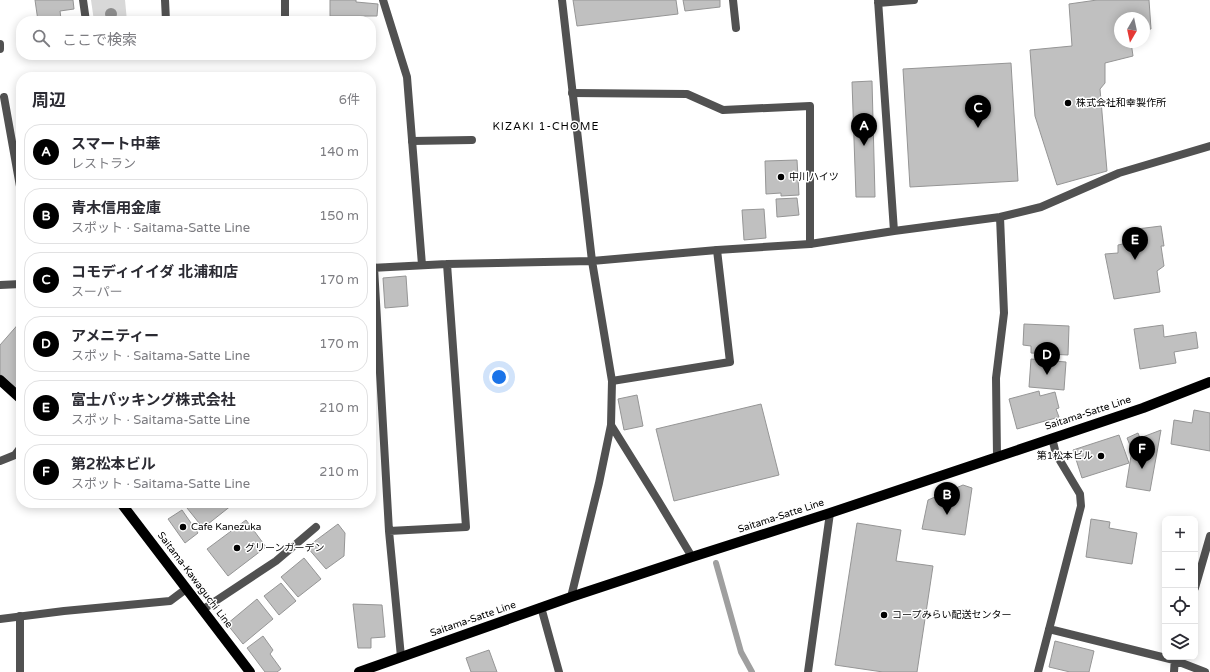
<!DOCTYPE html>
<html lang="ja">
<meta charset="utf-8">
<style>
:root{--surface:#fff;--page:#f7f7f7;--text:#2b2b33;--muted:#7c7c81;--line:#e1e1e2;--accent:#000}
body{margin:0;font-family:"Varela Round","Noto Sans JP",sans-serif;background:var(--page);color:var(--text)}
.controls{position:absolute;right:12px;bottom:12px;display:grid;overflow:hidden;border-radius:8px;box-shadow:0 2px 10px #0003}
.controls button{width:36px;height:36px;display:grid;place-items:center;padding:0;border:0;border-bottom:1px solid var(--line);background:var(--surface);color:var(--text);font:20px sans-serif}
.compass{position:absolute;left:1114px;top:12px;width:36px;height:36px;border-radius:50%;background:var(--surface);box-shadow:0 2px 10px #0003;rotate:189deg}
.you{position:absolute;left:499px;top:377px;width:14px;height:14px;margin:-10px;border:3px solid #fff;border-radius:50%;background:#1a73e8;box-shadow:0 0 0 6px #1a73e833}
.badge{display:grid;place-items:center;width:26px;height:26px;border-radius:50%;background:var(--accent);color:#fff;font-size:13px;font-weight:700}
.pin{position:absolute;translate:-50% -33px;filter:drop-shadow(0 1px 2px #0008)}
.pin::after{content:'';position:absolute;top:21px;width:14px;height:12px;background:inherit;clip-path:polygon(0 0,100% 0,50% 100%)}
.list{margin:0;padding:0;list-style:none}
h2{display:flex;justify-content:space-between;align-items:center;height:52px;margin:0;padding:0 16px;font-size:17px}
h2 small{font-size:13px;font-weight:400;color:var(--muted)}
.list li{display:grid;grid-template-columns:26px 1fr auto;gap:12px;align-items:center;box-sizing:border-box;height:56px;margin:0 8px 8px;padding:0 8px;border:1px solid var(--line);border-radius:16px}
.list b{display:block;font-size:15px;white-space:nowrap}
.list p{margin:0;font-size:13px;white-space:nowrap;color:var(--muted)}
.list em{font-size:13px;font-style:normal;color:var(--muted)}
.icon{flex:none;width:22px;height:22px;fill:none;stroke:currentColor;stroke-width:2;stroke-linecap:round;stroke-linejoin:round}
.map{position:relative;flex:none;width:1210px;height:672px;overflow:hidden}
.search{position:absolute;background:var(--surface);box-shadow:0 2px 10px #0003;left:16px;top:16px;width:360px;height:44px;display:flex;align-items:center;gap:10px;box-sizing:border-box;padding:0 14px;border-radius:16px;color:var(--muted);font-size:15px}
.panel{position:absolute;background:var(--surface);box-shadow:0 2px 10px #0003;left:16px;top:72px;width:360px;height:436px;border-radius:16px}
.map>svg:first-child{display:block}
.green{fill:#d8d8d8}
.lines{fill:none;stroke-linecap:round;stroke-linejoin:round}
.stream{stroke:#9f9f9f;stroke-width:6}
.building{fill:#c0c0c0;stroke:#959595}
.service{stroke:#515151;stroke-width:8}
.minor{stroke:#515151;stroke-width:8}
.primary{stroke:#000;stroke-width:10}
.tree{fill:#8d8d8d}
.poi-dot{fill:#000;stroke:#fff;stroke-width:1.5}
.labels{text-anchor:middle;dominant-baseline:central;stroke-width:3;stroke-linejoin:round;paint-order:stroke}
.poi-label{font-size:10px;fill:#000;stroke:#fff;text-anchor:start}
.street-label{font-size:10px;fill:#000;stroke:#fff}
.neighbourhood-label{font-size:11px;letter-spacing:1px;fill:#000;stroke:#fff}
</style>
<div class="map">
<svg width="1210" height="672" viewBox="0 0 1210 672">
<rect width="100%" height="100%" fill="#fff"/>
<path class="green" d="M 91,0 L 125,0 L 127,21 L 94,21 Z"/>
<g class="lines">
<path class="stream" d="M 716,563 L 741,652 L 752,672"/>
</g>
<path class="building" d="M 35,0 L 73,0 L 74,9 L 60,11 L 61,19 L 38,21 Z
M 330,0 L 356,0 L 356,2 L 378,4 L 377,16 L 330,16 Z
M 573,0 L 676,0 L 678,14 L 577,26 Z
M 683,0 L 720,0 L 720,7 L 685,11 Z
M 1097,0 L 1149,0 L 1151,29 L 1144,30 L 1144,18 L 1120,18 L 1120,42 L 1131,42 L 1133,56 L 1105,63 L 1105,83 L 1100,89 L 1107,171 L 1057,185 L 1035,116 L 1030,50 L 1072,46 L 1069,4 Z
M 1011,63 L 1018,181 L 910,187 L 903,69 Z
M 872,81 L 875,197 L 856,197 L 852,82 Z
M 797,160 L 799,195 L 781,196 L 781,193 L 766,194 L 765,161 Z
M 797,198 L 799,215 L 777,217 L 776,199 Z
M 764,209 L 766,238 L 744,240 L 742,210 Z
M 1161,226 L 1164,246 L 1161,246 L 1164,266 L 1157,271 L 1160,292 L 1114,299 L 1105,254 L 1118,253 L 1118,245 L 1132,242 L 1129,230 Z
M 406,276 L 408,306 L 385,308 L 383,278 Z
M 21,321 L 21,393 L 0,374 L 0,345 Z
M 1024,324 L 1069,326 L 1068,355 L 1031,353 L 1031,346 L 1023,345 Z
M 1163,325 L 1164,337 L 1196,332 L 1198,348 L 1174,352 L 1176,363 L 1140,369 L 1134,329 Z
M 1031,359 L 1066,362 L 1064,390 L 1029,387 Z
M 1039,391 L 1040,396 L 1055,392 L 1059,408 L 1056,409 L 1059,417 L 1017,429 L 1009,399 Z
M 637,395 L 643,426 L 624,430 L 618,399 Z
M 761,404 L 779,475 L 674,501 L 656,429 Z
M 1194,410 L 1210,413 L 1210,451 L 1171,444 L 1174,420 L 1192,423 Z
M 1161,430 L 1150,491 L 1126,487 L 1132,450 L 1127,438 L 1138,433 L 1140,438 Z
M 1119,435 L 1129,463 L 1082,478 L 1073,450 Z
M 963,485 L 972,488 L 965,535 L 922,529 L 928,500 Z
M 193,503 L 231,503 L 232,505 L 203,528 L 187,508 Z
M 182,510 L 198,533 L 185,543 L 168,519 Z
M 1091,519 L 1110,522 L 1109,528 L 1137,533 L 1132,564 L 1086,557 Z
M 246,520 L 266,547 L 228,576 L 207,549 Z
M 857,523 L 901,530 L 896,561 L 933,566 L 917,672 L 883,672 L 835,665 Z
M 338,524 L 345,533 L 344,556 L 326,569 L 307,547 Z
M 304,558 L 321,579 L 298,597 L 281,577 Z
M 281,583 L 296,601 L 279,615 L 264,596 Z
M 257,599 L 273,619 L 243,644 L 227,624 Z
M 353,604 L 382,605 L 385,637 L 371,638 L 371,648 L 358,648 Z
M 263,636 L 273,650 L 270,654 L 281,669 L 277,672 L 265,672 L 247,648 Z
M 1055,641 L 1094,651 L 1089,672 L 1070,672 L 1049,667 Z
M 489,650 L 497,672 L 471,672 L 466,658 Z"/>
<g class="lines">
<path class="service" d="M 733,0 L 736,28
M 285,21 L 285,0
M 0,44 L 0,49
M 572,93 L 687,94 L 723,110 L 810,106 L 810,244
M 4,97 L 21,192
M 412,141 L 472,140
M 612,381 L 730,362 L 717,250
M 0,461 L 15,455 L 21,447
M 202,610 L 276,561 L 316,527
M 20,672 L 20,616"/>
<path class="minor" d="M 83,0 L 86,21
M 165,0 L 166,21
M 383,0 L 407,77 L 422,265
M 562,0 L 592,261 L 612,381 L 611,425
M 878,0 L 894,231
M 878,3 L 914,0
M 374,267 L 389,531 L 401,657
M 371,268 L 447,264 L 592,261 L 717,250 L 810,244 L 894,231 L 1000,217 L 1041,207 L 1119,173 L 1210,146
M 0,285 L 21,284
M 997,456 L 996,378 L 1004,313 L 1000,217
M 389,531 L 466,527 L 447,264
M 1195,588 L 1210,536
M 571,597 L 599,483 L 611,425 L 659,502 L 692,557
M 541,607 L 559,672
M 0,619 L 64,611 L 170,601 L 186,589
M 1049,629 L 1174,660 L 1205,672
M 808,672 L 830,513
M 1038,672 L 1081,506 L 1080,494 L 1056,454 L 1052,438
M 1174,672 L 1175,657"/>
<path class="primary" d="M 0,380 L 21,399
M 121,503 L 250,672
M 359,672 L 571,597 L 692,557 L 830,513 L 1143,408 L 1210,382"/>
</g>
<circle class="tree" cx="111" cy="14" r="6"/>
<g class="poi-dot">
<circle cx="1068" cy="103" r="4"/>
<circle cx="781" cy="177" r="4"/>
<circle cx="1101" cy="456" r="4"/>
<circle cx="183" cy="527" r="4"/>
<circle cx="237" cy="548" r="4"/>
<circle cx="884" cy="615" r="4"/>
</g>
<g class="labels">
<g class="poi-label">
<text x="1076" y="103">株式会社和幸製作所</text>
<text x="789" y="177">中川ハイツ</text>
<text x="1093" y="456" text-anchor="end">第1松本ビル</text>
<text x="191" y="527">Cafe Kanezuka</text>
<text x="245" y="548">グリーンガーデン</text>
<text x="892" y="615">コープみらい配送センター</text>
</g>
<g class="street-label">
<text transform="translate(1088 413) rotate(-18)">Saitama-Satte Line</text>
<text transform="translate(781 516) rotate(-18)">Saitama-Satte Line</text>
<text transform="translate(195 580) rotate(53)">Saitama-Kawaguchi Line</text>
<text transform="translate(473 619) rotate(-19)">Saitama-Satte Line</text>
</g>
<g class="neighbourhood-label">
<text x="546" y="126">KIZAKI 1-CHOME</text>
</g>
</g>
</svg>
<div class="controls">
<button>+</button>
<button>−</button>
<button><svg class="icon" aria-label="locate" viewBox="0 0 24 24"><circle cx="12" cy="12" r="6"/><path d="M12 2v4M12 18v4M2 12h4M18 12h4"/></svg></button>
<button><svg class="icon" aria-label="layers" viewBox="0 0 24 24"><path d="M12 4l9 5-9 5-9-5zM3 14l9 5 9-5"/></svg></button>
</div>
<svg class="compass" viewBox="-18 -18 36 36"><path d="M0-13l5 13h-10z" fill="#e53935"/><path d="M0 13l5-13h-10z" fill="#7c7c81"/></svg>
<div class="you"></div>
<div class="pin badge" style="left:864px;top:146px">A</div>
<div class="pin badge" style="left:947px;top:515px">B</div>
<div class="pin badge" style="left:978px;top:128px">C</div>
<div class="pin badge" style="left:1047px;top:375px">D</div>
<div class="pin badge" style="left:1135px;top:260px">E</div>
<div class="pin badge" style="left:1142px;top:469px">F</div>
<div class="search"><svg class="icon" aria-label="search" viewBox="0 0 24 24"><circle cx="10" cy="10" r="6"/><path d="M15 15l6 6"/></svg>ここで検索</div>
<section class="panel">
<h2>周辺<small>6件</small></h2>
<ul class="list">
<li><span class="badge">A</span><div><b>スマート中華</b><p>レストラン</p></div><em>140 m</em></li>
<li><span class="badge">B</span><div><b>青木信用金庫</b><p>スポット · Saitama-Satte Line</p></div><em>150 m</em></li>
<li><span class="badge">C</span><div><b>コモディイイダ 北浦和店</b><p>スーパー</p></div><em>170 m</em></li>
<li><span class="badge">D</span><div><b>アメニティー</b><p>スポット · Saitama-Satte Line</p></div><em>170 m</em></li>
<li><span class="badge">E</span><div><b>富士パッキング株式会社</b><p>スポット · Saitama-Satte Line</p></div><em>210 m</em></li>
<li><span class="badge">F</span><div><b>第2松本ビル</b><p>スポット · Saitama-Satte Line</p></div><em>210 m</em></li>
</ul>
</section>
</div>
